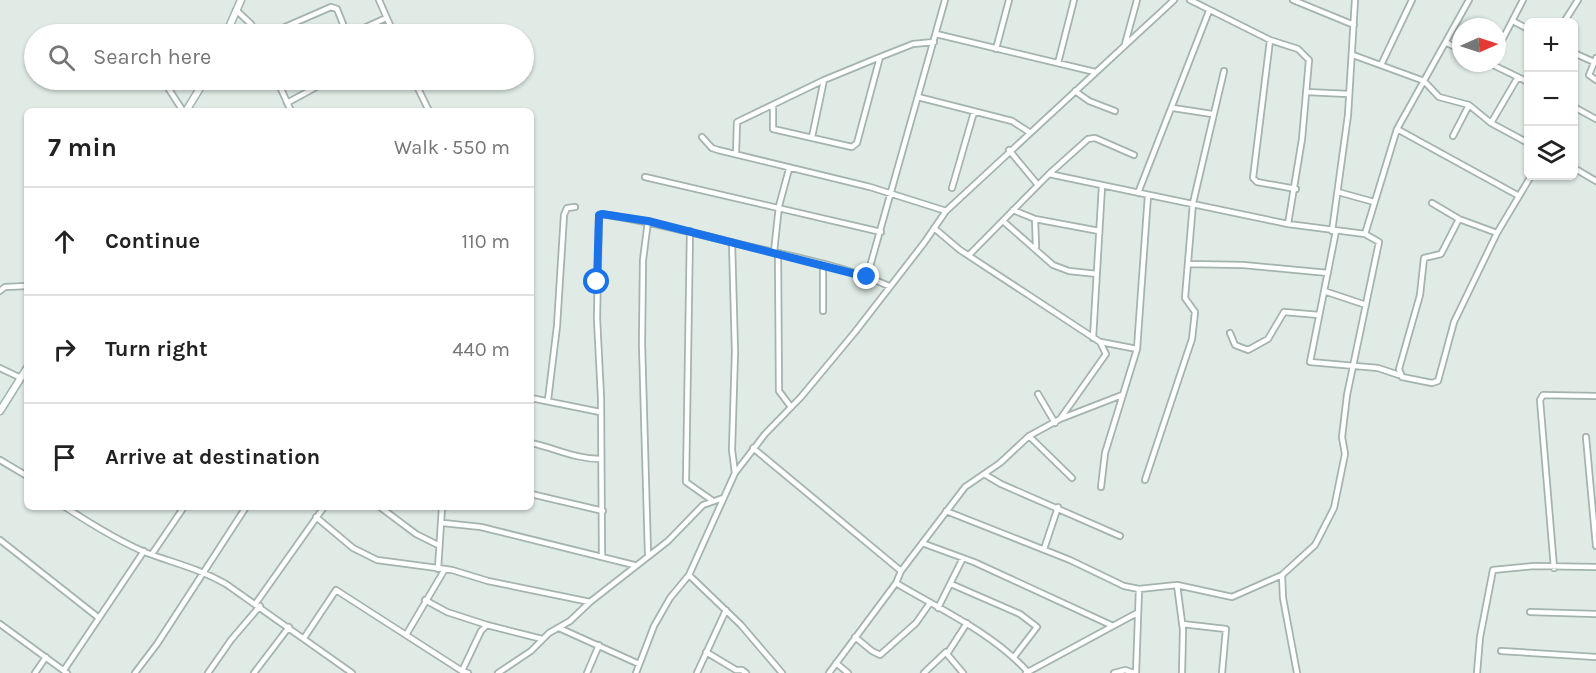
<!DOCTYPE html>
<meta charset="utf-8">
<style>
:root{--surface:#fff;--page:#f6f6f6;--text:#222;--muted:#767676;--line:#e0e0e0}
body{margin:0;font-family:Karla,sans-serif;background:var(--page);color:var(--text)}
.controls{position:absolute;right:18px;top:18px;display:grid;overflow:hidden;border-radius:9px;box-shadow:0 2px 4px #0004}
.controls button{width:54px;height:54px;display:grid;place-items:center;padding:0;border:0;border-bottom:2px solid var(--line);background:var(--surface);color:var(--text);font:30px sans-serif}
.compass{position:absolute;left:1452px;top:18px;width:54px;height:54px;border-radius:50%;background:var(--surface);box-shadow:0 2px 4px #0004;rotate:87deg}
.stop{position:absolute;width:18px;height:18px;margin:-14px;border:4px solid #1a73e8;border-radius:50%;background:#fff}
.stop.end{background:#1a73e8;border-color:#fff;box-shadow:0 2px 6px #0008}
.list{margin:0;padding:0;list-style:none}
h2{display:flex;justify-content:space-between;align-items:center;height:78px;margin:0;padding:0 24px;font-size:26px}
h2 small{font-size:20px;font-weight:400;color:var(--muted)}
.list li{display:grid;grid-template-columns:39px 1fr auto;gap:18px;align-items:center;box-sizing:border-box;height:108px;padding:0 24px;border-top:2px solid var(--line)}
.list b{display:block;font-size:22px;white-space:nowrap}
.list em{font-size:20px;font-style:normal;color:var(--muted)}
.icon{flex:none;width:33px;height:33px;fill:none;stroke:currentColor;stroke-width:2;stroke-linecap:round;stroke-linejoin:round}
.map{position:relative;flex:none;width:1596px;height:673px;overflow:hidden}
.search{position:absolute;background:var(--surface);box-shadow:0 2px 4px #0004;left:24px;top:24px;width:510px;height:66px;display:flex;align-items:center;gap:15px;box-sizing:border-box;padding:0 21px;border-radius:33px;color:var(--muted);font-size:22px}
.panel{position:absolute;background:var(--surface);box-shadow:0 2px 4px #0004;left:24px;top:108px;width:510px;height:402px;border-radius:9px}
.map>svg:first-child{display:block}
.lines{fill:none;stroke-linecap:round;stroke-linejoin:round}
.street-casing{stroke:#a3b3ad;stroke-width:8}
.secondary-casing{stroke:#9fb6ae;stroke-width:9}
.street{stroke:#fff;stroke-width:4.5}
.secondary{stroke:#fff;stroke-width:6}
.route{stroke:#1a73e8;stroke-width:8}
</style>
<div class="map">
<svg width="1596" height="673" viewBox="0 0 1596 673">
<rect width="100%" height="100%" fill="#e0ebe6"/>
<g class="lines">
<g class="street-casing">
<path id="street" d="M 379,0 L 394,34
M 1190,0 L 1270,40 L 1298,49 L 1309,60 L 1302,139 L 1288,224
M 1293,0 L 1354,25
M 236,10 L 251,24 L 257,34
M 1513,21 L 1528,29
M 1564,22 L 1578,0
M 269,34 L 331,7 L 337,9 L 347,34
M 351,34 L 386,18
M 936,34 L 1095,72
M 1270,40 L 1253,178 L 1257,182 L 1296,189
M 1447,43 L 1461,50
M 1125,44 L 1137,0
M 996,49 L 1009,0
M 1497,50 L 1523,0
M 1574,53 L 1594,62
M 1353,55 L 1424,81 L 1439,97 L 1469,105 L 1491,123 L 1528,143
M 1596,58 L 1589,75 L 1596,80
M 1058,63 L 1074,0
M 1489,63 L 1528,82
M 1381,65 L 1412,0
M 163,80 L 183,111
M 277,80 L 291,111
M 414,80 L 429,111
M 1075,91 L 1089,101 L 1115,111
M 1306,92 L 1349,94
M 918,97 L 1012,121 L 1029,132
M 287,103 L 329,80
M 773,106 L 773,129 L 852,147 L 857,143 L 880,57 L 913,44 L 934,42
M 1574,107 L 1596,119
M 1173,108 L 1212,114
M 1491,123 L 1518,77
M 1397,129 L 1519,196
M 1453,136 L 1469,105
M 702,137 L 712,148 L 718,150 L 870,187 L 946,211
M 812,137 L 824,80 L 880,57
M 1009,150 L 1038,185
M 736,154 L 737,122 L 824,80
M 1574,168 L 1596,181
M 1049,174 L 1288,224 L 1365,234 L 1397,129 L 1469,0
M 645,177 L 881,232
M 952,188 L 974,112
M 1338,192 L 1374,202
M 1138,193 L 1209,11
M 1432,203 L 1459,219 L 1497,233
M 1013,210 L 1035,219 L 1099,231
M 1035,219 L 1036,247
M 1459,219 L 1441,254 L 1424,258 L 1420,295 L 1399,369 L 1402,377 L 1432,383 L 1438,381 L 1454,322 L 1497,233 L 1531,176
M 648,221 L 643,260 L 642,344 L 648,554
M 1003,221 L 1053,265 L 1069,271 L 1097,274
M 690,231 L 686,482 L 713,501
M 1332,231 L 1348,115 L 1355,0
M 1336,231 L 1310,362 L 1378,368 L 1399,375
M 732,242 L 735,352 L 732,450 L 735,473
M 774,252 L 779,206 L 789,169
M 778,253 L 779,391 L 791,407
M 969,255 L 1049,174 L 1088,139 L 1095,138 L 1134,155
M 1189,264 L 1243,265 L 1328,273
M 867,277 L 945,0
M 0,291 L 5,287 L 27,286
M 1324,291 L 1366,305
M 823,311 L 823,265
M 1230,333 L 1235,345 L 1248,350 L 1268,339 L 1284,312 L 1319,315
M 1093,338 L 1102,186
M 1101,342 L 1137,349
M 0,368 L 21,378
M 1038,394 L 1055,423
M 531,398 L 600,412
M 548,400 L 557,326 L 564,215 L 567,208 L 575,207
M 1060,419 L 1122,395
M 1029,436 L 1072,478
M 1586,437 L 1596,546
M 531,443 C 555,448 575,459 600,459
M 753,448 L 901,571
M 0,460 L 27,476
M 984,474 L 1001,484 L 1120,536
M 1145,480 L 1192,339 L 1195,312 L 1185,298 L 1193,203 L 1224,71
M 1101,487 L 1105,453 L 1137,349 L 1148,195
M 531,494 L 603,511
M 65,507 C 91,524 118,541 147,553 C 174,563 200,569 226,584 L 352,673
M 380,507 L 416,534 L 438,545
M 946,511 L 1070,560 L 1124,586 L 1139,589 L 1177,585 L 1232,597 L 1282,575 L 1315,545 L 1334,508 L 1345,454 L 1342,437 L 1347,395 L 1379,242 L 1365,234
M 316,517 L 353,548 L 377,560 L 452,570 L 488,581 L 590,602
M 443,523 L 481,527 L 634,565
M 0,540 L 99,618
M 922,543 L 974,562 L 1113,626
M 1044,549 L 1058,507
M 152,554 L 184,507
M 602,556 L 601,397 L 597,319 L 599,215 L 602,214 C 653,222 702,235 751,247 C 797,257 846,267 889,286
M 1554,568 L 1540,400 L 1543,395 L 1596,396
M 438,569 L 442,507
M 689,575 L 741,625 L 782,673
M 1282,575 L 1283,598 L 1297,673
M 896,583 C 941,610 991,632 1027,671
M 951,584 L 1020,614 L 1037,627 L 1014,657
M 1177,585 L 1183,630 L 1182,673
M 425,600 L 447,612 L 487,625
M 256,603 L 324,507
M 938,608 L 963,558
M 1530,612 L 1596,614
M 0,624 L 67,673
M 1182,624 L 1226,629 L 1222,673
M 559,628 L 639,664
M 406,635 L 445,569
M 855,637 L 872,651 L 880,655 L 916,623 L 930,603
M 304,638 L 336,590 L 462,671
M 1501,651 L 1596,657
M 706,652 L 736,670 L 742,670 L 746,673
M 836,663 L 848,673
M 64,670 L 144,551
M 35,673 L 46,657
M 135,673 L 157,644 L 246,507
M 208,673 L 231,640 L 260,606
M 254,673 L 289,627
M 468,673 L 462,671 L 481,631 L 487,625 L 542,639
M 498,673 L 531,651 L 549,633 L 570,621 L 590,602 L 668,541 L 703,505 L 723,498
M 587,673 L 599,645
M 636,673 L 654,626 L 670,598 L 689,575 L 735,473 L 765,434 L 801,397 L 855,332 L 924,243 L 946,211 L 1174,0
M 697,673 L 726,610
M 829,673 L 896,583 L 901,571 L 965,487 L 1000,463 L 1029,436 L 1060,419 L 1106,354 L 1100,342 L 960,250 L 934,228
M 924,673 L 946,652
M 963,673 L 947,654 L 967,623
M 1026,673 L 1137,613
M 1114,673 L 1125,670 L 1134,673
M 1136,673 L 1139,589
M 1477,673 L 1480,637 L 1493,570 L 1534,566 L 1596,567"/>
</g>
<g class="secondary-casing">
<path id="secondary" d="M 226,34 L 241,0
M 186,111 L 205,80
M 0,411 L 27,368"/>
</g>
<use href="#street" class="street"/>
<use href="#secondary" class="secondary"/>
</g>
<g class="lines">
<path class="route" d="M 597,282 L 599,215 L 602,214 L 648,221 L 867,277"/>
</g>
</svg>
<div class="controls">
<button>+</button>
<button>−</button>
<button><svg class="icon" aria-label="layers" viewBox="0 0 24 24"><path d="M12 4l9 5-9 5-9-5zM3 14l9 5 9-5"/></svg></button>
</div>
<svg class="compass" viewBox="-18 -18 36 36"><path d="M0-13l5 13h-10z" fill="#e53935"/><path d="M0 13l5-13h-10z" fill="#767676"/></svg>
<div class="stop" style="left:597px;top:282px"></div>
<div class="stop end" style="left:867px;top:277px"></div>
<div class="search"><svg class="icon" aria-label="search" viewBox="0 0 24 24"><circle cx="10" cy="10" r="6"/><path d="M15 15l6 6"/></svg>Search here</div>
<section class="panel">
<h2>7 min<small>Walk · 550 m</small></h2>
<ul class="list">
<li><svg class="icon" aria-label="ahead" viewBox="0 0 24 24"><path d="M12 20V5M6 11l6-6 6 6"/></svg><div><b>Continue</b></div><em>110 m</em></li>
<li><svg class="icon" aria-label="right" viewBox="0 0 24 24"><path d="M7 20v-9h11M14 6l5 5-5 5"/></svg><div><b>Turn right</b></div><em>440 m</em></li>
<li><svg class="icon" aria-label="arrive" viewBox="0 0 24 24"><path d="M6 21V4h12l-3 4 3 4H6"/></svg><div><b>Arrive at destination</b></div></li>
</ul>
</section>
</div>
